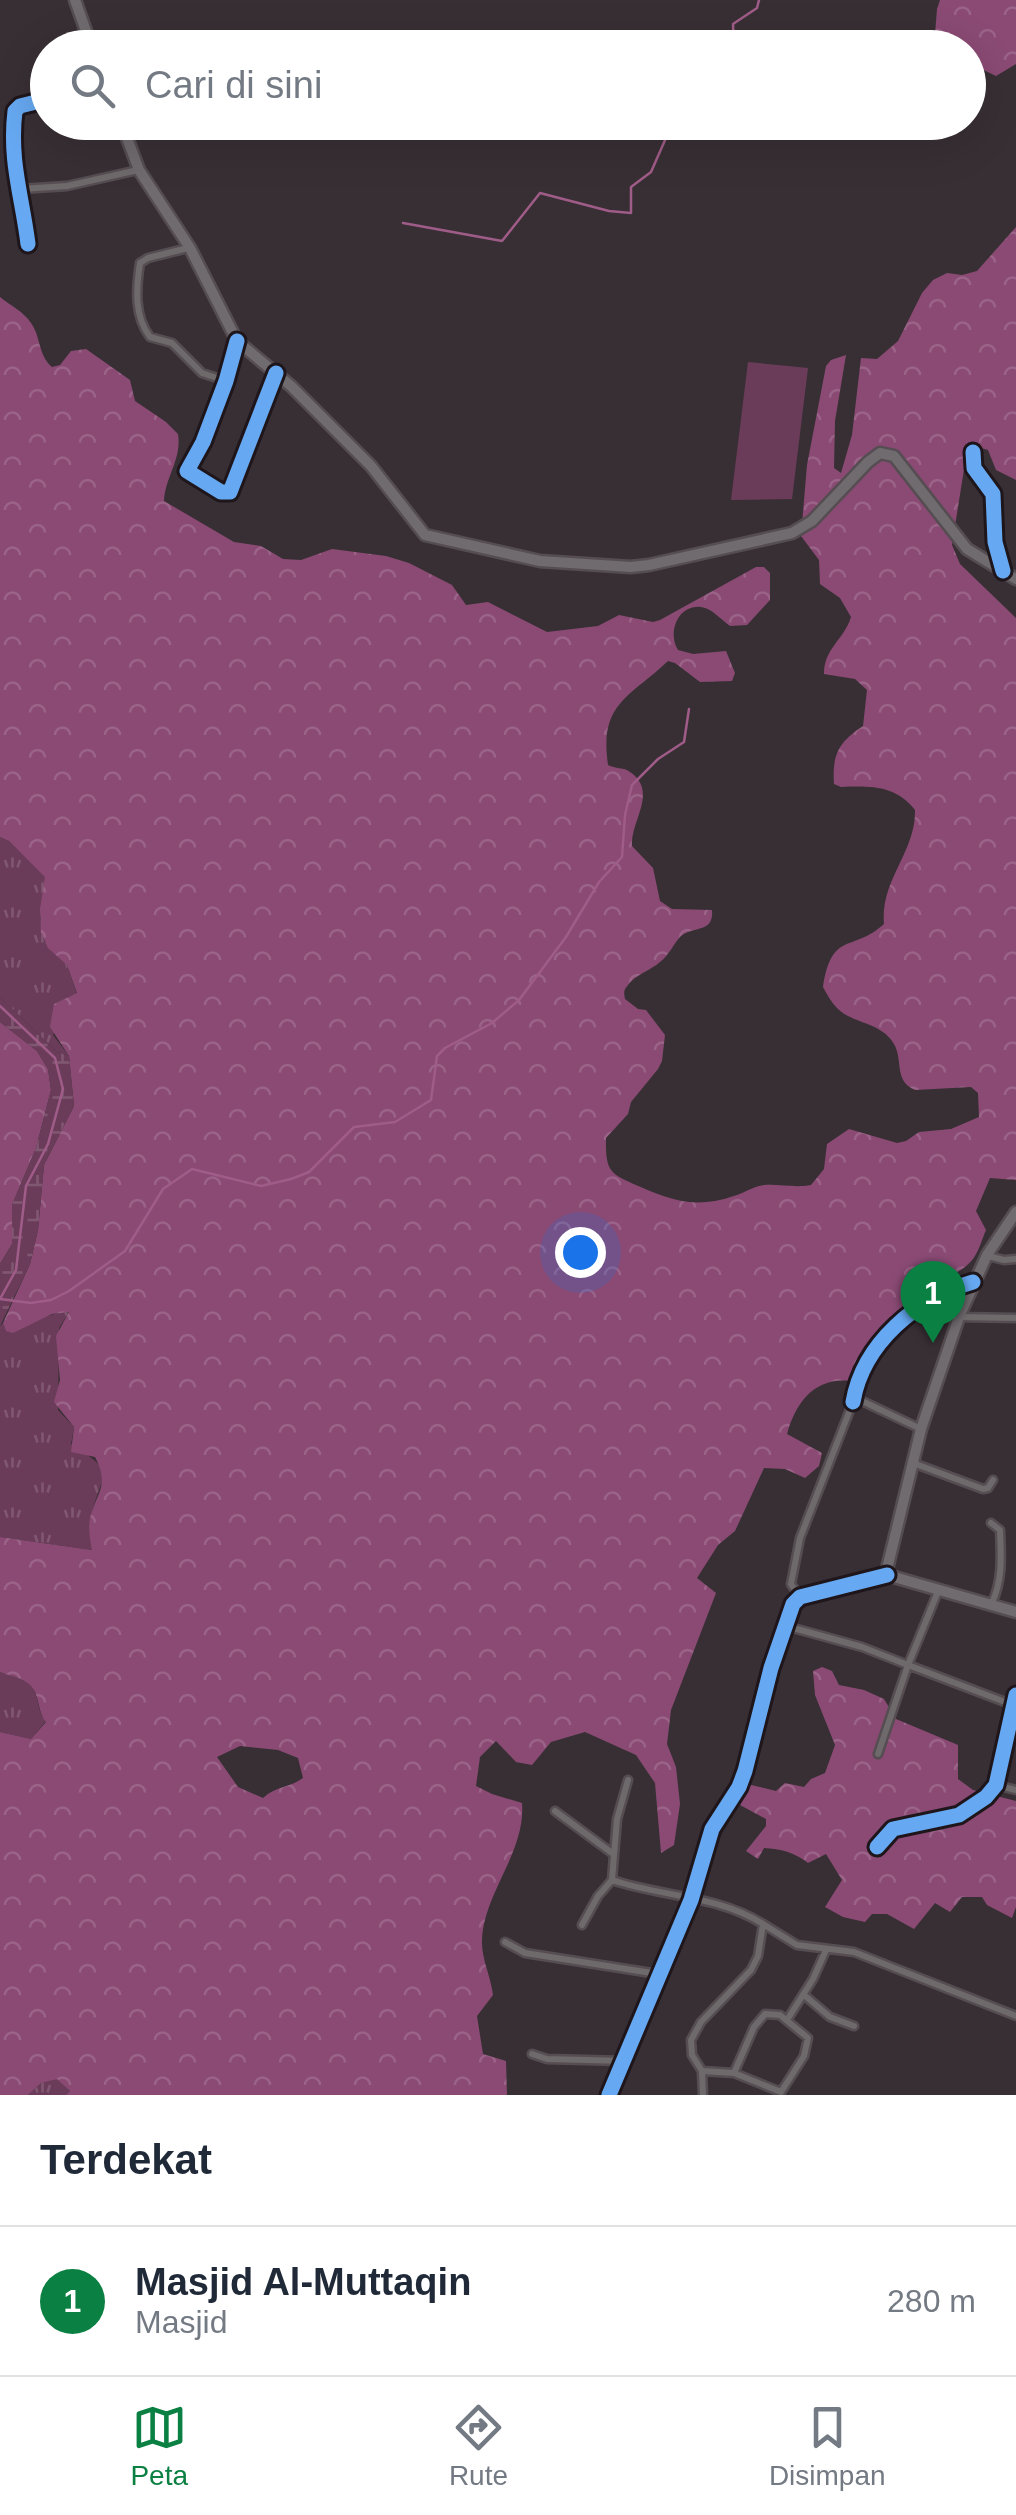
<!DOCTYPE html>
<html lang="id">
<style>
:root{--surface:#fff;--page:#f2f2f3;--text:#1f2937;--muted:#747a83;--line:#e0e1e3;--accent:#0b8043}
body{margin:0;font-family:Helvetica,sans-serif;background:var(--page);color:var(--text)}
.you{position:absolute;left:580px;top:1252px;width:35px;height:35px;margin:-25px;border:8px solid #fff;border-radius:50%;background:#1a73e8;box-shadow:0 0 0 15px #1a73e833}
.badge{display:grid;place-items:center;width:65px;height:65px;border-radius:50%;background:var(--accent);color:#fff;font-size:32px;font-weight:700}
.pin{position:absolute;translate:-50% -82px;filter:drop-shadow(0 2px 5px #0008)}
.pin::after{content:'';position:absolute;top:52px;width:35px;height:30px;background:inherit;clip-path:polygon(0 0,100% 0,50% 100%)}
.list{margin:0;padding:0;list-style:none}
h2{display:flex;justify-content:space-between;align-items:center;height:130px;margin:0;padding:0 40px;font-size:42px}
h2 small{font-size:32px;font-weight:400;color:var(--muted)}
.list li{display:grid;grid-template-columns:65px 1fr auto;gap:30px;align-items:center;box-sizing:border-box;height:150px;padding:0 40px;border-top:2px solid var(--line)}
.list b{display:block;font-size:38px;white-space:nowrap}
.list p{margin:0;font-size:32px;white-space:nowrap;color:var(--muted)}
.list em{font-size:32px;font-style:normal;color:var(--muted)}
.icon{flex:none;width:55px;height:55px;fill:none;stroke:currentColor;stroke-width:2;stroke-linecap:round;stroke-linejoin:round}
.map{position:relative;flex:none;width:1016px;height:2095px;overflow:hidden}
.search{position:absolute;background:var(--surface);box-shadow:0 10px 40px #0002;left:30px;right:30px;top:30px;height:110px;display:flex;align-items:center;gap:25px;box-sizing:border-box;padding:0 35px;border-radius:55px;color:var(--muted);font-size:38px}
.sheet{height:280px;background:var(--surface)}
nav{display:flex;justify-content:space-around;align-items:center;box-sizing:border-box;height:140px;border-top:2px solid var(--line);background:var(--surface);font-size:28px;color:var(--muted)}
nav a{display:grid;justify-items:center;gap:5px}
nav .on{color:var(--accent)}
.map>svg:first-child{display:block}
.grass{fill:url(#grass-tufts)}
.forest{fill:url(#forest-crowns);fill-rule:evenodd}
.wetland{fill:url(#wetland-marsh)}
.pitch{fill:#6b3c5a}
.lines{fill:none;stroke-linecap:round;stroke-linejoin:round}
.stream{stroke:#a05c88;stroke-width:2.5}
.minor-casing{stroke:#554d51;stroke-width:11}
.secondary-casing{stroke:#554d51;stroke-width:15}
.minor{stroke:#6e696b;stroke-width:6}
.secondary{stroke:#706b6f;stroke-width:10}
.cycleway-casing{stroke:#1e161b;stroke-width:21}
.cycleway{stroke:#66a8f1;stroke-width:15}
</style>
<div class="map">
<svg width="1016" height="2095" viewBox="0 0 1016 2095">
<defs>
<pattern id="grass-tufts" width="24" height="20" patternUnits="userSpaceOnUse" patternTransform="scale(2.5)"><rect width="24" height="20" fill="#6b3c5a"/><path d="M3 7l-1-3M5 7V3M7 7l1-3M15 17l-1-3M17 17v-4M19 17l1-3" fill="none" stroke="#805771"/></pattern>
<pattern id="forest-crowns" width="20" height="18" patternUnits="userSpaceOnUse" patternTransform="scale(2.5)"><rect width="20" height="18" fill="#8a4a74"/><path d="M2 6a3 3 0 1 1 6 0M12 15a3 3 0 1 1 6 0" fill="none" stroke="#9a6387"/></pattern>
<pattern id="wetland-marsh" width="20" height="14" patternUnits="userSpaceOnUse" patternTransform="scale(2.5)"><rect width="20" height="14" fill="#6b3c5a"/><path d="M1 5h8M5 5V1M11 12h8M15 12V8" fill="none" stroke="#805771"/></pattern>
</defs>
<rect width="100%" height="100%" fill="#382f34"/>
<path class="grass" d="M 0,837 L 9,841 L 46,877 L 40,918 L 44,941 L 67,965 L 77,994 L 68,997 L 53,1035 L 69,1056 L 57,1052 L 0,997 Z
M 69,1312 L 59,1328 L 58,1410 L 74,1427 L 71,1444 C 120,1475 101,1471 91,1517 C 89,1527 92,1540 93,1550 L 0,1537 L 0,1326 L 3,1323 L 6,1331 C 28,1328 46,1312 69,1312 Z
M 0,1672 C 7,1675 20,1677 26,1681 C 41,1692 35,1710 46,1721 L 31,1739 L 0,1732 Z
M 57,2078 L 70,2091 L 66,2095 L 28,2095 L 41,2083 Z"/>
<path class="forest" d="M 940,0 L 1016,0 L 1016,64 L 996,76 L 969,63 L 968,48 L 934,47 L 937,9 Z
M 1016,227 L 1016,480 L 996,470 L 988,450 L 968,444 L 952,545 L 960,564 L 1016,618 L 1016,1180 L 990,1178 L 976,1211 L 986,1230 C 982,1239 979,1251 973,1259 C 959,1276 936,1281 919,1294 C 889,1318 867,1346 850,1381 C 815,1377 796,1402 787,1434 L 822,1453 L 819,1466 L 805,1478 L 785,1469 L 764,1468 L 735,1531 L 718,1545 L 697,1578 L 716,1593 L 671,1710 L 667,1744 L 676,1767 L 680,1804 L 674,1845 L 661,1853 L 655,1783 L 636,1755 L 585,1732 L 551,1742 L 532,1765 L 516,1762 L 496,1741 L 480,1757 L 476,1786 L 492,1794 L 522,1803 C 526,1852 484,1892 482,1940 C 481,1958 491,1977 493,1995 L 477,2016 L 483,2054 L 506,2061 L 507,2095 L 66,2095 L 70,2091 L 57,2079 L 41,2083 L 28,2095 L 0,2095 L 0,1732 L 31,1739 L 46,1722 C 36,1710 41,1691 26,1682 C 20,1677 7,1675 0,1672 L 0,1537 L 92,1550 C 90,1539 88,1529 90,1518 C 97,1491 110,1486 95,1457 L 71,1452 L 74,1427 L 54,1402 L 60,1380 L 56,1336 L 69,1312 L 52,1314 L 13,1333 L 6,1331 L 3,1323 L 30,1264 L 38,1230 L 44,1165 L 74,1106 L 69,1056 L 50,1027 L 54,1004 L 77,993 L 67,965 L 48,948 L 41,933 L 40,909 L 45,877 L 9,841 L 0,837 L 0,297 C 11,306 23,311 31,323 C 41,337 38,355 52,367 L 60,365 L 71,351 L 86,349 L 130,380 L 135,401 L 166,422 L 178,434 C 182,459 165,477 164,501 L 234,542 L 261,546 L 283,559 L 301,560 L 332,549 L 386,556 L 409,563 L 452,585 L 466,605 L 488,602 L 547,632 L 598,626 L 619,615 L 653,622 L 660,620 L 756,567 L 764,567 L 770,573 L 770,600 L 747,625 L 730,626 C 720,619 713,609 701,607 C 678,604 667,633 678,650 L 693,654 L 726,651 L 735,673 L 732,681 L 700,682 L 675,663 L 668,661 C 629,698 599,703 608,765 C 615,769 624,767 630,772 C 659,792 630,821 632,846 L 653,868 L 660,901 L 672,909 L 712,910 C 714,934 693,925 680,937 C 673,945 669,955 660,962 C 651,970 635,975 628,985 C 623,991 624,992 625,999 L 638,1009 L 646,1010 L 665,1035 L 662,1061 L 658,1069 L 631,1102 L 628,1114 L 606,1138 C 605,1175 612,1174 643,1188 C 676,1202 698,1208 734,1196 C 744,1193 754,1186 764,1185 C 780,1184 795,1188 811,1185 L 824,1169 L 827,1144 L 849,1129 L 897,1143 L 906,1141 L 919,1132 L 951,1129 L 979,1117 L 978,1093 L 971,1087 L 915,1090 C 892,1080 905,1058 892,1041 C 879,1022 851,1023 837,1008 C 831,1002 827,994 823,987 C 832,930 852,953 884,924 C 880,880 916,852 915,810 C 895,785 871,786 841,787 L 834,784 C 832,754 839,742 863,726 L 867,690 L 855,679 L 824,674 C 824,648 844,640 851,617 L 840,598 L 820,584 L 819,560 L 801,536 L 807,465 L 826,366 L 831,360 L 846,355 L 835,421 L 834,468 L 841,473 L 852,435 L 861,358 L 877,359 L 898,341 L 922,293 L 933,280 L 947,273 L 962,275 L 977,271 ZM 240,1746 L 278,1750 L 298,1758 L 303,1778 C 289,1788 276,1786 263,1798 L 238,1787 L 217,1757 Z
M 0,1022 L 37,1051 L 48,1069 L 51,1090 L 36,1148 L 12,1205 L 12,1244 L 0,1264 Z
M 822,1667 L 832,1671 L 839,1685 L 864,1690 L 884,1699 L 896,1719 L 958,1745 L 958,1779 L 973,1790 L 1016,1801 L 1016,1907 L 1012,1918 L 987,1905 L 982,1897 L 962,1897 L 950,1912 L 935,1903 L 914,1929 L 887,1914 L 872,1914 L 865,1922 L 843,1917 L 825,1907 L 842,1880 L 826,1854 L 808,1863 C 794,1852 781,1849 764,1848 L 758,1859 L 746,1851 L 766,1826 L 766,1819 L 740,1805 L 747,1784 L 776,1791 L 785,1783 L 804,1787 L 811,1779 L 825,1773 L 835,1745 L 815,1695 L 813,1671 Z"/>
<path class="wetland" d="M 0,997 L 57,1052 L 69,1056 L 74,1106 L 44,1165 L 38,1230 L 30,1264 L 0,1326 L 0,1264 L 12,1244 L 12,1205 L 36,1148 L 51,1090 L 48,1069 L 37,1051 L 0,1022 Z"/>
<path class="pitch" d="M 748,362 L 808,368 L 792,499 L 731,500 Z"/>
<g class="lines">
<path class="stream" d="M 734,48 L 733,24 L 757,8 L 759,0
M 403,223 L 502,241 L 540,193 L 609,211 L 631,213 L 631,187 L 651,172 L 673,122
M 0,1006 L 55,1058 L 63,1089 L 48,1144 L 26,1186 L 16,1270 L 0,1299 L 31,1303 L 51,1300 L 69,1291 L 125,1251 L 163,1189 L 192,1169 L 261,1186 L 291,1179 L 309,1172 L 354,1127 L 395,1122 L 431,1100 L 437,1056 L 445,1048 L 492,1023 L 519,1000 L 566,937 L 599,882 L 622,857 L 625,815 L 632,785 L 658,759 L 684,742 L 689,709"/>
<g class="minor-casing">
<path id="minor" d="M 21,189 L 67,186 L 138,170
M 28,244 C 22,196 9,160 15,111 L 20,106 L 48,99
M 188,248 L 148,258 L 140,263 C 136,289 134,316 150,337 L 172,343 L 202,373 L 226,381
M 237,341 L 226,381 L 203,442 L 187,471 L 221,492 L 230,492 L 276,373
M 973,452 L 974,468 L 993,494 L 995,542 L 1002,570
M 988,1256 L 1004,1260 L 1016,1259
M 959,1317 L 1016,1318
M 853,1401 C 863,1342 918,1297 973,1282
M 913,1463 L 983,1489 L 988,1488 L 993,1480
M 991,1523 L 1000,1530 C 1001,1556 1003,1579 992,1603
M 939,1589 L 908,1665 L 1013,1705
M 800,1597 L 791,1584 L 800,1538 L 853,1402 L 862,1401 L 921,1429
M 786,1626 L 862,1647 L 908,1665 L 878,1754
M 996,1785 L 1016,1790
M 555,1811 L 612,1853
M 877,1847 L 893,1829 L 959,1815 L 986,1797 L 996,1785 L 1016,1695
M 612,1880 C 662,1897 717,1895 763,1924
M 582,1925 L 598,1896 L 612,1880 L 617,1819 L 628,1780
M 505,1942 L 525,1953 L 658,1974
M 804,1995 L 830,2017 L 854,2026
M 787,2020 L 813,1979 L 826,1950
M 532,2054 L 547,2059 L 624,2061
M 702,2071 L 734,2073 L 781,2092 L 804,2056 L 808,2038 L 780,2015 L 765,2014 L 754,2027 L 734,2073
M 609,2095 L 691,1900 L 712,1829 L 739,1787 L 745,1771 L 771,1668 L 793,1604 L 800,1597 L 886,1575
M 703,2095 L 702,2071 L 692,2055 L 691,2040 L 701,2022 L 751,1970 L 758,1956 L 763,1924 L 797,1945 L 854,1952 L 1016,2016"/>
</g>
<g class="secondary-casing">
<path id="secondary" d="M 75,0 L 92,48
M 121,122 L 139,170 L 190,248 L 237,341 L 291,386 L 371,466 L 425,535 L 540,561 L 631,567 L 649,565 L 792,533 L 812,521 L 868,462 L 880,453 L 894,456 L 967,549 L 1016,579
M 1016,1212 L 987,1255 L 959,1317 L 921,1429 L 887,1569 L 887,1575 L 1016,1612"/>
</g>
<use href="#minor" class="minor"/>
<use href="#secondary" class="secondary"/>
<g class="cycleway-casing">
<path id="cycleway" d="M 28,244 C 22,196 9,160 15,111 L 20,106 L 48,99
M 237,341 L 226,381 L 203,442 L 187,471 L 221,492 L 230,492 L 276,373
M 973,452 L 974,468 L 993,494 L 995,542 L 1003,571
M 853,1402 C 863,1343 917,1298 973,1282
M 877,1847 L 893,1829 L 959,1815 L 986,1797 L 996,1785 L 1016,1695
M 609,2095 L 691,1900 L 712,1829 L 739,1787 L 745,1771 L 771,1668 L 793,1604 L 800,1597 L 887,1575"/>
</g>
<use href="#cycleway" class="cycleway"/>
</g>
</svg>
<div class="you"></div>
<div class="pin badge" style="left:933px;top:1343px">1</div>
<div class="search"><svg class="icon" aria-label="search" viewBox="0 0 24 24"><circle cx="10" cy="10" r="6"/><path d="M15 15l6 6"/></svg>Cari di sini</div>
</div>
<section class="sheet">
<h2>Terdekat<small></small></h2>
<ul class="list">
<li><span class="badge">1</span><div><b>Masjid Al-Muttaqin</b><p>Masjid</p></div><em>280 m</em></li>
</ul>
</section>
<nav>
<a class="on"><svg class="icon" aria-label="map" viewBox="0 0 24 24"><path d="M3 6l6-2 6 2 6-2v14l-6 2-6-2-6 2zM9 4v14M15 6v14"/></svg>Peta</a>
<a><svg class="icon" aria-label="directions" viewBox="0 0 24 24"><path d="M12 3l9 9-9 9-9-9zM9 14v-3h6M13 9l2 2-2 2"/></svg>Rute</a>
<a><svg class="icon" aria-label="saved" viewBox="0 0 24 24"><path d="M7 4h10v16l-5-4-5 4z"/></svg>Disimpan</a>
</nav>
